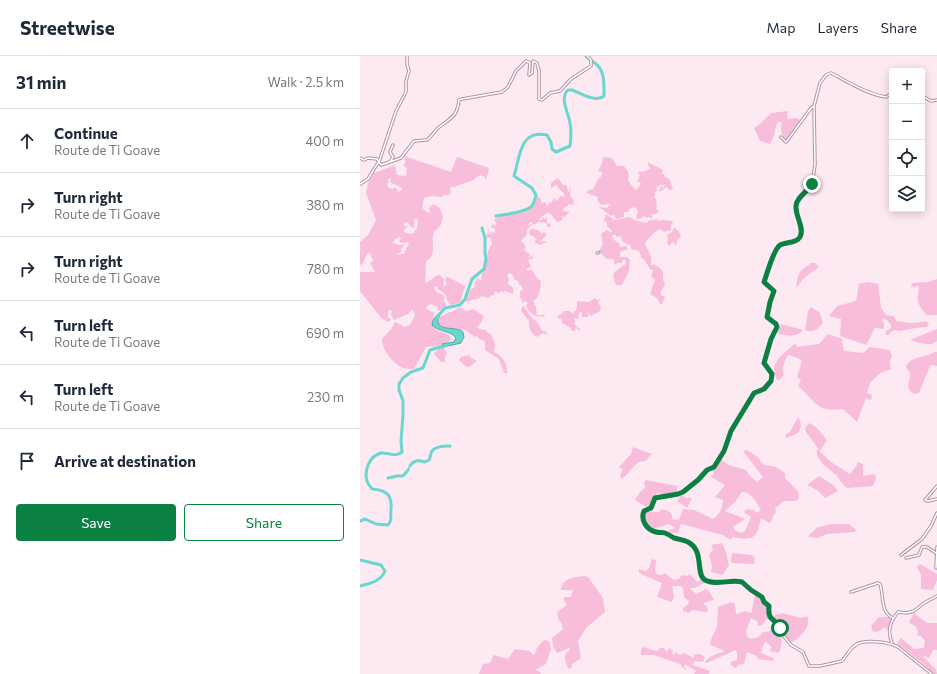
<!DOCTYPE html>
<meta charset="utf-8">
<style>
:root{--surface:#fff;--page:#f6f6f7;--text:#1f2937;--muted:#747a83;--line:#e0e1e3;--accent:#0b8043}
body{margin:0;font-family:Commissioner,sans-serif;background:var(--page);color:var(--text)}
.controls{position:absolute;right:12px;top:12px;display:grid;overflow:hidden;border-radius:4px;box-shadow:0 2px 10px #0003}
.controls button{width:36px;height:36px;display:grid;place-items:center;padding:0;border:0;border-bottom:1px solid var(--line);background:var(--surface);color:var(--text);font:20px sans-serif}
.stop{position:absolute;width:12px;height:12px;margin:-9px;border:3px solid #0b8043;border-radius:50%;background:#fff}
.stop.end{background:#0b8043;border-color:#fff;box-shadow:0 1px 4px #0008}
.list{margin:0;padding:0;list-style:none}
h2{display:flex;justify-content:space-between;align-items:center;height:52px;margin:0;padding:0 16px;font-size:17px}
h2 small{font-size:13px;font-weight:400;color:var(--muted)}
.list li{display:grid;grid-template-columns:26px 1fr auto;gap:12px;align-items:center;box-sizing:border-box;height:64px;padding:0 16px;border-top:1px solid var(--line)}
.list b{display:block;font-size:15px;white-space:nowrap}
.list p{margin:0;font-size:13px;white-space:nowrap;color:var(--muted)}
.list em{font-size:13px;font-style:normal;color:var(--muted)}
.actions{display:flex;gap:8px;padding:12px 16px}
.actions a{flex:1;padding:9px 0;border:1px solid var(--accent);border-radius:4px;text-align:center;font-size:14px;color:var(--accent)}
.actions .main{background:var(--accent);color:#fff}
.icon{flex:none;width:22px;height:22px;fill:none;stroke:currentColor;stroke-width:2;stroke-linecap:round;stroke-linejoin:round}
.map{position:relative;flex:none;width:577px;height:618px;overflow:hidden}
header{display:flex;align-items:center;gap:24px;box-sizing:border-box;height:56px;padding:0 20px;background:var(--surface);border-bottom:1px solid var(--line)}
header strong{font-size:19px}
nav{display:flex;gap:22px;margin-inline-start:auto;font-size:14px}
main{display:flex}
aside{flex:1;background:var(--surface)}
.map>svg:first-child{display:block}
.green{fill:#f8bdda;fill-rule:evenodd}
.water{fill:#6ad7ce;stroke:#5ba5a0}
.lines{fill:none;stroke-linecap:round;stroke-linejoin:round}
.stream{stroke:#5ba5a0;stroke-width:1}
.river{stroke:#6ad7ce;stroke-width:3}
.pedestrian-casing{stroke:#ae96a2;stroke-width:3}
.minor-casing{stroke:#ae96a2;stroke-width:3.5}
.pedestrian{stroke:#fff;stroke-width:1}
.minor{stroke:#fff;stroke-width:1.5}
.route{stroke:#0b8043;stroke-width:5}
</style>
<header>
<strong>Streetwise</strong>
<nav><a>Map</a><a>Layers</a><a>Share</a></nav>
</header>
<main>
<aside>
<h2>31 min<small>Walk · 2.5 km</small></h2>
<ul class="list">
<li><svg class="icon" aria-label="ahead" viewBox="0 0 24 24"><path d="M12 20V5M6 11l6-6 6 6"/></svg><div><b>Continue</b><p>Route de Ti Goave</p></div><em>400 m</em></li>
<li><svg class="icon" aria-label="right" viewBox="0 0 24 24"><path d="M7 20v-9h11M14 6l5 5-5 5"/></svg><div><b>Turn right</b><p>Route de Ti Goave</p></div><em>380 m</em></li>
<li><svg class="icon" aria-label="right" viewBox="0 0 24 24"><path d="M7 20v-9h11M14 6l5 5-5 5"/></svg><div><b>Turn right</b><p>Route de Ti Goave</p></div><em>780 m</em></li>
<li><svg class="icon" aria-label="left" viewBox="0 0 24 24"><path d="M17 20v-9H6M10 6l-5 5 5 5"/></svg><div><b>Turn left</b><p>Route de Ti Goave</p></div><em>690 m</em></li>
<li><svg class="icon" aria-label="left" viewBox="0 0 24 24"><path d="M17 20v-9H6M10 6l-5 5 5 5"/></svg><div><b>Turn left</b><p>Route de Ti Goave</p></div><em>230 m</em></li>
<li><svg class="icon" aria-label="arrive" viewBox="0 0 24 24"><path d="M6 21V4h12l-3 4 3 4H6"/></svg><div><b>Arrive at destination</b></div></li>
</ul>
<div class="actions"><a class="main">Save</a><a>Share</a></div>
</aside>
<div class="map">
<svg width="577" height="618" viewBox="0 0 577 618">
<rect width="100%" height="100%" fill="#fde9f2"/>
<path class="green" d="M 428,55 L 427,63 L 437,62 L 441,65 L 426,85 C 421,79 420,74 422,66 L 418,66 C 414,73 415,81 410,88 L 400,85 L 394,72 L 400,68 L 411,57 Z
M 44,98 L 47,101 L 91,116 L 97,101 L 129,112 L 126,124 L 125,121 L 120,119 L 115,122 L 114,124 L 94,131 L 90,131 L 91,136 L 89,139 L 84,139 L 82,141 L 71,140 L 64,142 L 62,152 L 66,155 L 66,156 L 70,157 L 69,152 L 73,148 L 79,151 L 83,160 C 82,164 82,169 78,172 C 77,174 75,174 74,176 C 70,186 78,200 66,205 L 65,227 C 71,226 74,219 80,219 L 84,223 L 83,230 L 87,229 L 85,224 L 86,221 L 88,221 L 105,230 L 100,247 L 90,249 L 87,244 L 87,242 L 84,237 L 78,233 L 77,231 L 76,230 L 74,232 L 76,236 L 82,238 L 85,242 L 83,244 L 87,249 L 79,255 L 76,250 L 71,248 L 67,250 L 67,253 L 74,257 C 74,261 72,264 72,266 C 72,277 87,275 91,281 L 88,287 L 77,290 L 66,291 L 54,313 C 50,313 45,313 41,311 C 31,305 22,294 22,283 L 32,272 L 34,267 L 36,266 L 44,271 L 50,269 L 55,259 L 52,253 L 48,258 L 34,264 L 31,259 L 32,255 L 30,254 L 28,255 L 28,261 L 31,263 L 29,266 L 22,263 L 0,235 L 0,216 L 15,216 L 10,207 L 13,205 L 10,197 L 7,198 L 3,207 L 0,210 L 0,186 L 8,179 L 16,164 L 6,137 L 8,127 L 14,117 L 35,109 L 37,119 L 46,120 L 47,112 L 43,109 L 45,107 L 45,104 L 43,104 L 45,103 ZM 29,122 L 31,122 L 30,126 L 42,132 L 42,134 L 39,136 L 35,131 L 32,133 L 29,132 L 27,129 L 29,125 L 28,125 ZM 56,162 L 58,165 L 57,173 L 54,175 L 55,177 L 52,177 L 51,181 L 51,178 L 44,176 L 44,173 L 48,171 L 44,170 L 44,167 L 47,166 L 52,172 L 54,171 L 54,164 ZM 39,181 L 41,182 L 39,186 L 44,187 L 48,186 L 49,187 L 44,198 L 39,198 L 38,199 L 37,198 L 41,196 L 41,193 L 43,191 L 44,188 L 40,189 L 33,187 L 35,183 Z
M 244,101 L 252,102 L 257,110 L 264,110 C 268,115 270,117 268,124 L 270,126 L 270,128 L 276,134 L 281,128 L 280,126 L 277,126 L 280,119 L 278,117 L 280,115 L 282,116 L 290,113 L 287,106 L 303,114 L 301,118 L 304,118 L 304,120 L 309,123 L 313,133 L 309,134 L 307,131 L 299,136 L 301,130 L 302,130 L 303,133 L 305,129 L 300,129 L 296,132 L 297,134 L 295,136 L 294,142 L 296,143 L 297,150 L 296,153 L 299,155 L 296,158 L 293,158 L 291,159 L 293,163 L 289,161 L 286,162 L 285,160 L 279,163 L 276,162 L 278,155 L 275,151 L 269,153 L 269,156 L 264,156 L 264,161 L 256,163 L 254,159 L 251,160 L 239,151 L 247,152 L 250,148 L 241,149 L 237,144 L 238,141 L 226,137 L 229,134 L 233,133 L 238,123 L 241,121 L 242,116 L 238,115 L 242,107 L 243,101 Z
M 198,122 L 203,129 L 206,129 L 209,136 L 210,135 L 209,132 L 211,132 L 210,140 L 214,144 L 213,147 L 214,149 L 209,148 L 206,151 L 204,151 L 203,155 L 210,156 L 204,161 L 201,160 L 203,164 L 197,166 L 190,157 C 184,157 181,162 178,164 L 182,164 L 183,161 L 185,163 L 187,162 L 187,167 L 191,168 L 190,171 L 187,171 L 187,167 L 178,166 L 174,169 L 171,166 L 169,167 L 168,169 L 171,168 L 172,170 L 170,170 L 167,174 L 167,178 L 161,185 L 166,190 L 163,195 L 164,195 L 165,193 L 166,194 L 165,196 L 169,197 L 169,199 L 171,198 L 168,202 L 174,199 L 172,203 L 168,204 L 171,211 L 166,213 L 168,215 L 171,213 L 174,217 L 174,218 L 178,223 L 181,225 C 180,232 181,241 173,245 L 176,251 L 177,259 L 184,259 L 185,262 L 182,260 C 174,262 169,256 166,250 L 168,247 L 165,245 L 162,247 L 162,244 L 160,242 L 160,235 L 163,234 L 161,229 L 159,229 L 159,226 L 154,223 L 152,218 L 149,217 L 147,219 L 149,224 L 148,228 L 153,232 L 153,238 L 148,236 L 146,236 L 144,234 L 144,237 L 141,235 L 138,238 L 138,237 L 135,235 L 134,239 L 130,240 L 129,242 L 122,240 L 119,242 L 106,246 L 106,243 L 111,233 L 114,232 L 114,230 L 116,228 L 114,228 L 118,222 L 120,225 L 122,223 L 121,221 L 127,204 L 128,195 L 132,188 L 130,181 L 126,183 L 127,177 L 134,179 L 128,176 L 128,173 L 129,176 L 135,177 L 135,173 L 131,171 L 132,169 L 134,168 L 135,171 L 137,168 L 134,164 C 143,155 163,161 170,153 C 172,150 173,147 175,144 L 174,142 L 176,142 L 178,140 L 181,143 L 181,147 L 186,146 L 187,151 L 189,147 L 192,146 L 194,142 L 196,142 L 195,144 L 196,145 L 201,140 L 205,141 L 203,136 L 198,132 L 197,129 L 194,130 L 191,133 L 191,127 Z
M 246,158 L 254,164 L 270,161 L 274,164 L 287,167 L 288,165 L 299,163 L 297,166 L 301,164 L 312,165 L 313,167 L 311,169 L 311,174 L 304,176 L 300,173 L 295,176 L 286,185 L 285,189 L 291,200 L 291,210 L 293,208 L 299,211 L 303,216 L 303,223 L 305,229 L 301,235 L 301,239 L 305,241 L 302,248 L 300,248 L 297,242 L 290,238 L 295,224 L 291,220 L 293,214 L 290,213 L 284,203 L 282,203 L 279,195 L 271,193 L 271,190 C 265,187 261,187 261,180 L 256,181 L 256,179 L 252,179 L 254,184 L 259,187 L 260,191 L 266,190 L 268,193 L 260,196 L 260,201 L 267,201 L 270,204 L 269,215 L 262,229 L 256,229 L 254,224 L 253,218 L 262,210 L 265,209 L 266,206 L 264,203 L 261,207 L 257,207 L 256,209 L 254,208 L 254,203 L 247,203 L 239,196 L 243,188 L 241,178 L 247,174 L 250,176 L 252,175 L 247,170 L 247,167 L 244,165 Z
M 314,172 L 319,175 L 321,182 L 318,183 L 316,189 L 313,186 L 309,190 L 307,187 L 308,182 L 306,180 L 312,176 Z
M 171,173 L 178,174 L 182,178 L 183,176 L 186,177 L 186,179 L 180,186 L 185,185 L 186,186 L 180,189 L 174,186 L 177,183 L 169,178 L 170,174 Z
M 451,207 L 455,207 L 459,211 L 444,222 L 436,232 C 437,226 437,217 443,213 C 445,211 448,210 451,207 Z
M 577,223 L 577,259 L 567,259 C 556,248 557,245 559,230 L 551,231 L 552,227 L 568,226 Z
M 508,226 L 518,228 L 521,252 L 526,259 L 534,260 L 536,265 C 546,267 555,268 566,265 L 569,268 L 567,271 L 556,272 L 540,275 L 534,274 L 528,279 L 525,278 L 526,275 L 531,272 L 531,269 L 527,264 L 523,263 L 522,264 L 524,267 L 524,273 L 515,272 L 506,289 L 480,280 L 481,263 L 469,260 L 477,250 L 496,245 L 499,228 Z
M 235,242 L 238,244 L 241,243 L 238,246 L 241,251 L 240,255 L 231,260 L 229,257 L 228,258 L 229,259 L 228,261 L 222,261 L 222,257 L 220,256 L 218,259 L 219,261 L 218,263 L 214,262 L 215,265 L 214,268 L 218,272 L 220,272 L 220,274 L 215,272 L 215,275 L 210,274 L 211,272 L 202,267 L 202,263 L 198,262 L 198,259 L 200,259 L 204,255 L 210,255 L 213,258 L 217,252 L 217,245 L 229,246 Z
M 163,249 L 170,260 L 178,267 L 182,275 L 186,276 L 187,278 L 186,279 L 183,277 L 177,281 C 171,278 168,271 169,265 L 161,255 Z
M 100,251 L 106,255 L 113,253 L 124,260 L 121,267 L 117,271 L 120,273 L 126,274 L 127,276 L 132,279 L 135,290 L 134,296 C 142,299 148,308 147,317 L 144,317 L 139,303 L 125,294 L 125,285 L 119,283 L 117,280 L 113,281 L 113,279 L 110,278 L 106,274 L 87,273 L 78,269 L 79,261 L 90,256 L 92,256 L 95,254 Z
M 451,251 L 460,257 L 463,267 C 457,274 454,277 445,274 L 448,255 Z
M 421,268 L 443,274 C 436,282 426,280 417,277 Z
M 577,273 L 577,285 C 569,292 559,286 550,284 Z
M 468,278 L 482,283 L 483,291 L 484,295 L 503,297 L 510,291 L 530,294 L 532,301 L 530,304 L 530,310 L 532,313 L 522,316 L 517,320 L 510,327 L 507,337 L 512,339 L 511,344 L 506,342 L 497,366 L 483,353 C 456,357 456,345 438,330 L 441,324 L 437,321 L 442,305 L 438,302 L 428,299 C 425,305 421,312 424,318 L 421,323 L 417,324 C 416,321 414,317 414,315 C 414,302 428,295 435,287 L 437,291 L 459,288 Z
M 84,291 L 87,298 L 85,300 L 85,306 L 81,306 L 74,298 L 79,292 Z
M 575,296 L 577,296 L 577,310 L 572,309 L 570,310 L 559,337 L 554,338 C 544,331 550,329 550,319 C 550,315 547,315 546,310 C 553,299 565,302 575,296 Z
M 109,299 L 111,302 L 117,305 L 109,311 L 105,310 L 99,304 L 101,301 Z
M 438,361 C 442,368 442,371 438,377 L 426,382 L 426,378 L 430,376 Z
M 449,367 L 456,371 L 467,384 L 460,395 L 446,376 L 445,372 Z
M 273,391 L 292,398 L 285,405 C 273,405 271,418 261,423 L 260,420 L 263,413 L 259,411 L 271,398 Z
M 457,393 L 471,406 L 490,418 L 497,409 L 497,406 L 503,408 L 503,420 L 515,418 L 516,423 L 513,430 L 487,432 C 482,428 480,424 477,420 C 469,412 455,405 457,393 Z
M 387,394 L 398,401 L 401,406 L 405,409 L 416,411 L 425,417 L 425,422 L 437,434 L 439,439 L 437,445 L 424,445 L 415,452 L 416,456 L 413,460 L 412,465 L 409,467 L 401,462 C 397,482 394,485 373,481 L 370,484 L 363,479 L 321,468 L 318,477 L 310,477 L 308,474 L 314,473 L 314,471 L 309,468 L 293,473 L 283,463 L 284,456 L 299,456 L 302,453 C 309,455 313,456 312,463 L 319,464 L 323,453 L 334,454 L 353,463 C 359,459 363,452 363,444 L 355,441 L 365,429 L 351,421 L 354,417 L 352,414 L 356,411 L 360,403 L 369,409 L 386,414 L 389,419 L 397,426 L 403,421 L 383,395 ZM 382,436 C 391,435 397,447 401,454 L 397,457 L 393,454 L 387,453 L 384,456 L 391,461 L 385,475 L 381,477 L 375,474 L 373,471 L 385,463 L 365,455 L 376,445 Z
M 459,420 L 472,428 L 478,435 L 465,442 L 457,434 L 447,429 Z
M 286,424 L 317,430 L 317,437 L 302,440 L 299,437 L 296,439 L 293,444 L 290,453 L 275,444 L 280,436 L 285,432 L 284,426 Z
M 321,439 L 326,442 L 332,442 L 327,452 L 317,445 Z
M 472,468 L 489,468 L 496,474 L 495,476 L 467,478 L 458,482 L 449,481 L 449,479 L 458,471 Z
M 362,487 L 366,496 L 369,509 C 366,512 366,516 362,519 L 351,516 L 352,510 L 349,499 L 353,494 L 351,489 Z
M 372,497 L 392,499 L 395,502 L 394,508 L 373,507 L 371,505 Z
M 292,503 L 296,504 L 295,515 L 298,519 L 302,519 L 305,517 L 314,524 L 319,523 L 322,519 L 327,520 L 330,518 L 337,526 L 342,524 L 344,527 L 335,532 L 330,532 L 336,538 L 346,533 L 349,535 L 354,544 L 343,547 L 348,552 L 347,556 L 332,554 L 329,557 L 323,555 L 323,552 L 328,548 L 329,545 L 324,541 L 323,532 L 320,530 L 312,530 L 314,540 L 312,546 L 297,541 L 302,527 L 283,519 L 279,516 L 279,513 L 286,515 C 291,511 290,507 292,503 Z
M 560,508 L 577,518 L 577,524 L 573,534 L 561,533 L 561,519 L 557,511 Z
M 224,520 L 228,521 L 243,542 L 245,556 L 226,572 L 218,585 L 221,602 L 212,608 L 211,613 L 208,612 C 205,604 202,599 210,594 L 209,592 L 197,597 L 193,590 L 192,582 L 203,573 L 201,566 L 199,565 L 197,556 L 207,549 L 203,543 L 205,541 L 211,541 L 213,534 L 201,534 C 202,522 214,521 224,520 Z
M 396,538 L 401,541 L 402,546 L 407,550 L 407,559 L 409,562 L 406,564 L 402,569 L 398,570 L 397,565 L 391,562 L 386,575 L 387,580 L 390,583 L 396,582 L 401,579 L 401,577 L 410,575 L 413,566 C 422,574 424,586 419,597 L 409,595 L 411,593 L 412,591 L 406,586 L 404,587 L 401,597 L 413,602 L 414,603 L 413,605 L 398,603 L 397,600 L 387,596 L 384,608 L 378,609 L 377,611 L 375,612 L 371,609 L 371,606 L 377,604 L 377,596 L 375,594 C 366,599 357,602 347,607 L 345,606 C 348,600 358,597 364,596 L 363,594 L 353,590 L 350,588 C 351,581 355,577 357,570 C 358,564 357,557 358,551 L 371,546 L 375,548 L 376,558 L 385,555 L 391,557 C 394,551 392,545 396,538 Z
M 422,557 L 441,562 L 447,560 C 452,571 440,582 431,587 L 423,579 L 420,568 L 412,563 L 415,559 Z
M 554,557 L 567,567 L 577,567 L 577,594 L 573,594 L 569,602 L 562,599 L 576,614 L 577,618 L 574,618 L 561,606 L 537,588 L 541,582 L 554,593 L 564,592 L 565,585 L 561,580 L 557,579 L 558,577 L 556,571 L 549,566 Z
M 519,561 L 529,561 L 532,564 L 528,574 L 524,571 L 520,575 L 513,576 L 511,570 Z
M 184,584 L 189,585 L 191,593 L 186,608 L 175,614 L 179,615 L 181,618 L 119,618 L 123,608 L 130,607 L 134,599 L 148,603 L 155,593 L 170,595 L 170,596 L 174,599 L 177,592 Z
M 283,591 L 297,595 L 300,592 L 304,592 L 307,596 L 309,592 L 313,595 L 312,598 L 314,599 L 315,596 L 320,599 L 324,597 L 334,602 L 334,599 C 338,597 341,598 345,601 L 343,606 L 334,605 L 333,609 L 350,615 L 349,618 L 334,618 L 336,615 L 325,608 L 324,611 L 326,613 L 325,614 L 320,608 L 294,599 L 281,599 L 281,593 Z"/>
<path class="water" d="M 78,258 L 80,260 L 78,262 C 76,277 95,269 103,276 L 104,281 L 101,287 L 84,291 L 82,288 L 94,286 L 96,282 C 90,274 78,276 72,269 L 73,264 Z"/>
<g class="lines">
<path class="stream" d="M 48,414 L 50,410"/>
<path class="river" d="M 136,160 C 145,158 164,157 171,151 C 174,148 175,142 176,139 L 172,132 L 154,120 C 160,102 159,73 187,79 L 191,86 L 192,93 L 196,96 L 210,90 C 211,82 212,75 210,67 C 209,58 199,42 208,34 L 212,34 C 220,37 236,47 244,40 C 244,29 245,15 236,8 C 233,5 229,4 226,0
M 77,261 L 85,252 L 100,249 L 105,243 L 112,223 L 124,213 L 126,203 L 125,197 L 125,182 L 122,172
M 50,410 C 54,404 58,404 65,406 L 69,404 C 71,401 70,398 72,395 C 75,390 85,390 90,390
M 28,422 L 37,420 L 43,420 L 48,414
M 0,465 L 5,463 L 16,468 L 28,469 L 30,466 C 32,462 30,458 31,453 C 32,439 27,434 12,433 C 11,431 8,428 7,425 C 4,415 9,400 21,397 C 28,396 35,402 42,396 L 41,385 L 43,359 L 43,345 L 39,334 L 39,328 L 43,322 L 51,316 L 63,312 L 70,294 L 87,289
M 0,504 L 21,509 L 25,515 C 20,526 11,527 0,530"/>
<g class="pedestrian-casing">
<path id="pedestrian" d="M 237,197 L 239,196 L 238,197"/>
</g>
<g class="minor-casing">
<path id="minor" d="M 532,37 L 526,41 C 507,38 488,26 471,17 L 466,19 L 460,27 L 454,50 L 455,109 L 452,128 L 449,133 L 437,146 L 436,150 L 441,176 L 440,181 L 438,184 L 421,189 L 416,194 L 404,227 L 414,235 L 410,246 L 407,261 L 416,268 L 417,271 L 411,283 L 404,307 L 412,318 L 411,325 L 404,333 L 394,337 L 371,375 L 364,395 L 354,411 L 347,414 L 338,424 L 323,436 L 318,438 L 295,442 L 291,452 L 284,455 C 280,464 287,474 296,476 C 300,477 302,476 305,477 C 308,478 311,480 314,482 C 318,483 324,484 328,486 C 345,495 335,518 345,524 C 355,530 370,523 382,526 L 391,534 L 402,541 L 404,546 L 409,550 L 408,557 L 410,562 L 418,569 L 422,578 L 431,589 L 443,596 L 449,610 L 460,610 L 482,605 C 487,599 490,592 497,588 C 505,583 529,586 538,591 L 572,618
M 562,40 L 571,45 L 577,44
M 421,81 L 426,86 L 427,85 L 451,52 L 454,50
M 0,102 L 4,104 L 8,102 L 17,103 L 21,109 L 41,102 L 54,85 L 67,84 C 71,81 74,76 78,72 C 90,62 97,62 99,44 L 102,43 L 142,36 L 148,31 L 156,15 L 166,5 L 170,7 L 169,19 L 172,17 L 173,5 L 177,7 L 179,15 L 179,43 L 182,44 L 190,37 L 200,35 L 211,23 L 231,10 L 231,4 L 227,0
M 19,106 L 36,55 L 46,36 L 46,25 L 49,15 L 47,8 L 47,0
M 30,106 L 33,101 L 30,96 L 33,89
M 0,128 L 8,123 L 19,105
M 577,430 L 565,444 L 568,445 L 577,443
M 541,499 L 562,483 L 571,470 L 577,457
M 546,502 L 559,499 L 562,491 L 567,491 L 576,497
M 576,512 L 577,491
M 491,536 L 518,527 L 520,528 C 524,540 520,556 533,562
M 532,587 C 527,575 530,566 538,556 L 546,557 L 554,555 L 564,547 L 577,540"/>
</g>
<use href="#pedestrian" class="pedestrian"/>
<use href="#minor" class="minor"/>
</g>
<g class="lines">
<path class="route" d="M 420,572 C 413,560 408,566 409,550 L 404,546 L 402,541 L 391,534 L 382,526 C 370,523 356,530 345,524 C 335,518 345,495 328,486 C 324,484 318,483 314,482 C 311,480 308,478 305,477 C 302,476 300,477 296,476 C 287,474 280,464 284,455 L 291,452 L 295,442 L 318,438 L 323,436 L 338,424 L 347,414 L 354,411 L 364,395 L 371,375 L 394,337 L 404,333 L 411,325 L 412,318 L 404,307 L 411,283 L 417,271 L 416,268 L 407,261 L 410,246 L 414,235 L 404,226 C 407,218 413,194 420,189 C 426,186 437,187 440,181 C 445,172 435,160 436,150 C 436,142 448,135 452,128"/>
</g>
</svg>
<div class="controls">
<button>+</button>
<button>−</button>
<button><svg class="icon" aria-label="locate" viewBox="0 0 24 24"><circle cx="12" cy="12" r="6"/><path d="M12 2v4M12 18v4M2 12h4M18 12h4"/></svg></button>
<button><svg class="icon" aria-label="layers" viewBox="0 0 24 24"><path d="M12 4l9 5-9 5-9-5zM3 14l9 5 9-5"/></svg></button>
</div>
<div class="stop" style="left:420px;top:572px"></div>
<div class="stop end" style="left:452px;top:128px"></div>
</div>
</main>
